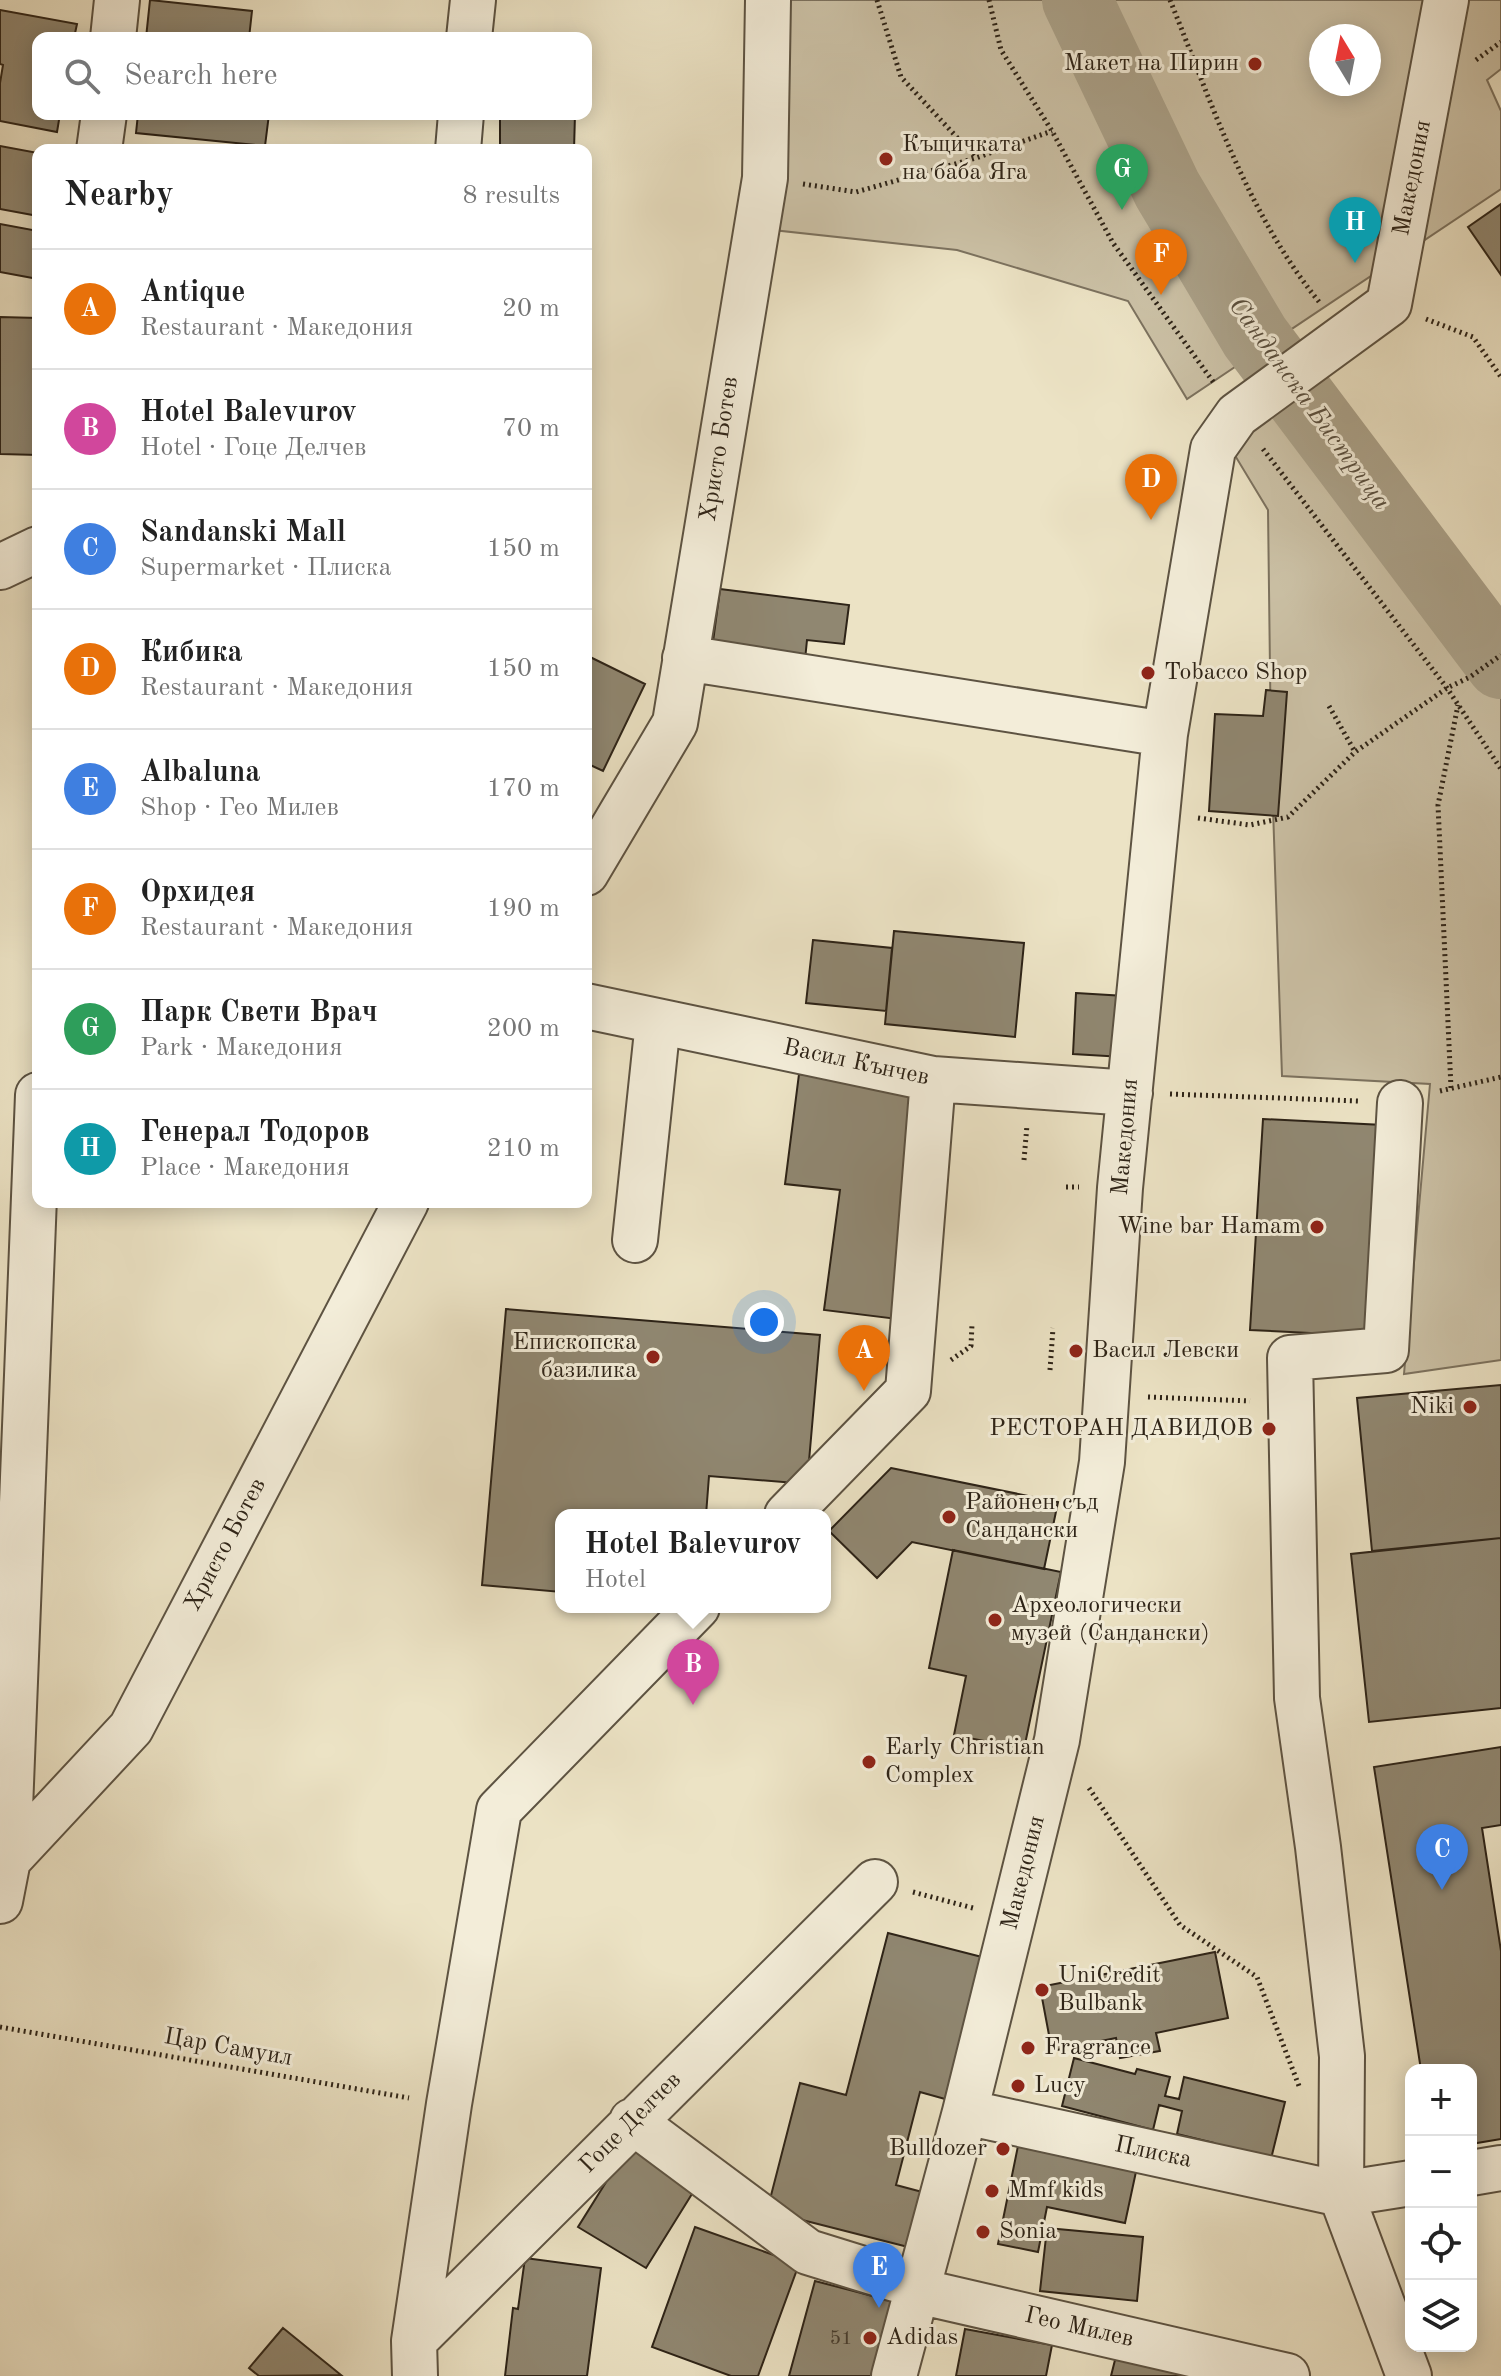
<!DOCTYPE html>
<meta charset="utf-8">
<style>
:root{--surface:#fff;--page:#f2f2f2;--text:#222;--muted:#767676;--line:#e0e0e0;--accent:#8f2418}
body{margin:0;font-family:"Old Standard TT",serif;background:var(--page);color:var(--text)}
.controls{position:absolute;right:24px;bottom:24px;display:grid;overflow:hidden;border-radius:16px;box-shadow:0 4px 20px #0003}
.controls button{width:72px;height:72px;display:grid;place-items:center;padding:0;border:0;border-bottom:2px solid var(--line);background:var(--surface);color:var(--text);font:40px sans-serif}
.compass{position:absolute;left:1309px;top:24px;width:72px;height:72px;border-radius:50%;background:var(--surface);box-shadow:0 4px 20px #0003;rotate:350deg}
.you{position:absolute;left:764px;top:1322px;width:28px;height:28px;margin:-20px;border:6px solid #fff;border-radius:50%;background:#1a73e8;box-shadow:0 0 0 12px #1a73e833}
.badge{display:grid;place-items:center;width:52px;height:52px;border-radius:50%;background:var(--accent);color:#fff;font-size:26px;font-weight:700}
.pin{position:absolute;translate:-50% -66px;filter:drop-shadow(0 2px 4px #0008)}
.pin::after{content:'';position:absolute;top:42px;width:28px;height:24px;background:inherit;clip-path:polygon(0 0,100% 0,50% 100%)}
.popup{position:absolute;left:555px;top:1509px;width:276px;height:104px;box-sizing:border-box;display:grid;place-content:center;border-radius:16px;background:var(--surface);filter:drop-shadow(0 2px 6px #0005);font-size:26px;white-space:nowrap;color:var(--muted)}
.popup b{font-size:30px;color:var(--text)}
.popup::after{content:'';position:absolute;left:50%;top:100%;margin-left:-16px;border:16px solid transparent;border-top-color:var(--surface)}
.list{margin:0;padding:0;list-style:none}
h2{display:flex;justify-content:space-between;align-items:center;height:104px;margin:0;padding:0 32px;font-size:34px}
h2 small{font-size:26px;font-weight:400;color:var(--muted)}
.list li{display:grid;grid-template-columns:52px 1fr auto;gap:24px;align-items:center;box-sizing:border-box;height:120px;padding:0 32px;border-top:2px solid var(--line)}
.list b{display:block;font-size:30px;white-space:nowrap}
.list p{margin:0;font-size:26px;white-space:nowrap;color:var(--muted)}
.list em{font-size:26px;font-style:normal;color:var(--muted)}
.icon{flex:none;width:44px;height:44px;fill:none;stroke:currentColor;stroke-width:2;stroke-linecap:round;stroke-linejoin:round}
.map{position:relative;flex:none;width:1501px;height:2376px;overflow:hidden}
.search{position:absolute;background:var(--surface);box-shadow:0 4px 20px #0003;left:32px;top:32px;width:560px;height:88px;display:flex;align-items:center;gap:20px;box-sizing:border-box;padding:0 28px;border-radius:16px;color:var(--muted);font-size:30px}
.panel{position:absolute;background:var(--surface);box-shadow:0 4px 20px #0003;left:32px;top:144px;width:560px;height:1064px;border-radius:16px}
.map>svg:first-child{display:block}
.green{fill:#ccc2a7;stroke:#7c725f;stroke-width:2;fill-rule:evenodd}
.lines{fill:none;stroke-linecap:round;stroke-linejoin:round}
.river{stroke:#aba28a;stroke-width:70}
.building{fill:#908771;stroke:#2d2317;stroke-width:2}
.minor-casing{stroke:#5d5342;stroke-width:48}
.path{stroke:#2d2317;stroke-width:5;stroke-dasharray:2 4;stroke-linecap:butt}
.minor{stroke:#f3edd9;stroke-width:44}
.poi-dot{fill:#8f2418;stroke:#f3edd9;stroke-width:3}
.labels{text-anchor:middle;dominant-baseline:central;stroke-width:6;stroke-linejoin:round;paint-order:stroke}
.number-label{font-size:20px;fill:#463c2e}
.poi-label{font-size:24px;fill:#2d2317;stroke:#f3edd9;text-anchor:start}
.street-label{font-size:24px;fill:#2d2317;stroke:#f3edd9}
.water-label{font-size:26px;font-style:italic;fill:#594f3f;stroke:#f3edd9}
</style>
<div class="map">
<svg width="1501" height="2376" viewBox="0 0 1501 2376">
<rect width="100%" height="100%" fill="#ece3c5"/>
<filter id="stains"><feTurbulence type="fractalNoise" baseFrequency=".0025" numOctaves="4"/><feColorMatrix values="0 0 0 0 .2 0 0 0 0 .09 0 0 0 0 .02 0 0 0 .5 -.17"/></filter>
<radialGradient id="worn" r=".72"><stop offset=".6" stop-color="#630" stop-opacity="0"/><stop offset="1" stop-color="#630" stop-opacity=".3"/></radialGradient>
<path class="green" d="M 780,0 L 1501,0 L 1501,69 L 1487,80 L 1501,111 L 1501,189 L 1187,399 L 1128,301 L 957,250 L 773,230 ZM 1321,36 L 1369,36 L 1369,84 L 1321,84 Z
M 1286,407 L 1501,687 L 1501,1360 L 1404,1374 L 1430,1084 L 1282,1076 L 1271,749 L 1268,510 L 1225,439 Z"/>
<g class="lines">
<path class="river" d="M 1077,0 L 1167,189 L 1255,337 L 1501,664"/>
</g>
<path class="building" d="M 150,0 L 252,11 L 249,38 L 146,38 Z
M 0,10 L 77,24 L 74,38 L 38,38 L 38,114 L 60,114 L 57,132 L 0,121 L 0,83 L 3,65 L 0,64 Z
M 138,114 L 269,114 L 265,146 L 136,133 Z
M 500,114 L 575,114 L 574,150 L 500,150 Z
M 0,146 L 38,153 L 38,216 L 0,209 Z
M 1501,204 L 1501,275 L 1468,227 Z
M 0,224 L 38,231 L 38,279 L 0,272 Z
M 0,317 L 38,318 L 38,455 L 0,454 Z
M 720,589 L 849,605 L 844,644 L 807,640 L 805,660 L 712,649 Z
M 586,655 L 645,684 L 603,771 L 586,763 Z
M 1266,690 L 1287,692 L 1278,816 L 1209,811 L 1215,714 L 1263,716 Z
M 894,931 L 1024,943 L 1015,1037 L 885,1024 Z
M 813,940 L 892,948 L 886,1011 L 806,1003 Z
M 1076,993 L 1125,996 L 1123,1057 L 1073,1054 Z
M 799,1074 L 926,1090 L 897,1319 L 824,1310 L 840,1190 L 785,1184 Z
M 1263,1119 L 1383,1125 L 1371,1336 L 1250,1330 Z
M 506,1309 L 820,1335 L 807,1484 L 709,1476 L 706,1515 L 561,1515 L 561,1592 L 482,1585 Z
M 1501,1385 L 1501,1538 L 1372,1551 L 1357,1398 Z
M 891,1468 L 1058,1502 L 1044,1569 L 912,1542 L 877,1578 L 829,1531 Z
M 1501,1538 L 1501,1708 L 1369,1722 L 1351,1554 Z
M 953,1550 L 1061,1572 L 1024,1749 L 954,1735 L 966,1676 L 929,1668 Z
M 1501,1747 L 1501,1825 L 1482,1828 L 1501,1951 L 1501,2139 L 1471,2144 L 1471,2070 L 1421,2070 L 1374,1767 Z
M 888,1933 L 982,1957 L 945,2099 L 920,2092 L 896,2185 L 926,2193 L 912,2248 L 767,2211 L 800,2083 L 846,2095 Z
M 1215,1952 L 1228,2018 L 1156,2033 L 1160,2051 L 1120,2058 L 1116,2038 L 1052,2051 L 1040,1987 Z
M 1074,2058 L 1135,2074 L 1137,2069 L 1170,2077 L 1165,2096 L 1179,2099 L 1184,2077 L 1285,2102 L 1270,2163 L 1212,2149 L 1214,2143 L 1177,2134 L 1182,2111 L 1159,2105 L 1153,2130 L 1062,2106 Z
M 633,2139 L 700,2181 L 646,2268 L 578,2227 Z
M 1019,2141 L 1137,2167 L 1125,2223 L 1047,2207 L 1038,2252 L 998,2244 Z
M 695,2227 L 799,2264 L 758,2376 L 731,2376 L 652,2347 Z
M 1047,2228 L 1143,2237 L 1137,2301 L 1040,2291 Z
M 525,2258 L 601,2268 L 587,2376 L 505,2376 L 513,2308 L 518,2309 Z
M 815,2281 L 892,2301 L 871,2376 L 789,2376 Z
M 283,2328 L 341,2375 L 259,2376 L 249,2368 Z
M 965,2329 L 1052,2345 L 1046,2376 L 956,2376 Z
M 1118,2348 L 1229,2376 L 1111,2376 Z"/>
<g class="lines">
<g class="minor-casing">
<path id="minor" d="M 113,38 L 117,0
M 469,38 L 473,0
M 99,150 L 104,114
M 458,150 L 461,114
M 0,567 L 38,549
M 685,658 L 1165,734
M 586,873 L 675,723 L 765,178 L 768,0
M 586,1006 L 933,1079 L 1130,1093
M 1400,1103 L 1386,1350 L 1290,1358 L 1297,1698 L 1318,1847 L 1342,2056 L 1341,2194 L 1409,2376
M 635,1240 L 658,1022
M 787,1515 L 908,1391 L 933,1079
M 0,1851 L 8,1860 L 131,1728 L 406,1202
M 0,1901 L 8,1860 L 38,1095
M 965,2112 L 1341,2194 L 1411,2183
M 632,2121 L 808,2252 L 895,2279
M 1471,2173 L 1501,2168
M 918,2291 L 1287,2376
M 414,2341 L 875,1882
M 415,2376 L 414,2341 L 449,2104 L 499,1810 L 697,1607
M 894,2376 L 965,2112 L 1057,1740 L 1102,1462 L 1120,1188 L 1165,734 L 1213,449 L 1237,415 L 1389,304 L 1446,0"/>
</g>
<path class="path" d="M 877,0 L 901,77 L 976,158
M 989,0 L 1001,50 L 1052,131 L 1113,243 L 1214,383
M 1170,0 C 1212,104 1248,215 1320,303
M 1476,60 L 1501,42
M 803,184 L 856,192 L 976,158 L 1052,131
M 1426,319 L 1473,337 L 1501,377
M 1263,449 L 1447,688 L 1501,769
M 1329,706 L 1355,752
M 1198,818 L 1250,825 L 1288,817 L 1355,752 L 1447,688 L 1470,677 L 1501,655
M 1451,1088 L 1438,805 L 1458,705
M 1440,1091 L 1501,1077
M 1170,1094 L 1359,1101
M 1024,1160 L 1027,1125
M 1066,1187 L 1079,1187
M 951,1360 L 971,1346 L 972,1324
M 1050,1370 L 1053,1328
M 1148,1397 L 1250,1401
M 1089,1788 L 1180,1925 L 1257,1977 L 1299,2086
M 913,1892 L 973,1908
M 0,2027 L 409,2098"/>
<use href="#minor" class="minor"/>
</g>
<g class="poi-dot">
<circle cx="1255" cy="64" r="8"/>
<circle cx="886" cy="159" r="8"/>
<circle cx="1148" cy="673" r="8"/>
<circle cx="1317" cy="1227" r="8"/>
<circle cx="1076" cy="1351" r="8"/>
<circle cx="653" cy="1357" r="8"/>
<circle cx="1470" cy="1407" r="8"/>
<circle cx="1269" cy="1429" r="8"/>
<circle cx="949" cy="1517" r="8"/>
<circle cx="995" cy="1620" r="8"/>
<circle cx="869" cy="1762" r="8"/>
<circle cx="1042" cy="1990" r="8"/>
<circle cx="1028" cy="2048" r="8"/>
<circle cx="1018" cy="2086" r="8"/>
<circle cx="1003" cy="2149" r="8"/>
<circle cx="992" cy="2191" r="8"/>
<circle cx="983" cy="2232" r="8"/>
<circle cx="870" cy="2338" r="8"/>
</g>
<g class="labels">
<g class="number-label">
<text x="841" y="2339">51</text>
</g>
<g class="poi-label">
<text x="1239" y="64" text-anchor="end">Макет на Пирин</text>
<text x="902" y="145">Къщичката<tspan x="902" dy="28">на баба Яга</tspan></text>
<text x="1164" y="673">Tobacco Shop</text>
<text x="1301" y="1227" text-anchor="end">Wine bar Hamam</text>
<text x="637" y="1343" text-anchor="end">Епископска<tspan x="637" dy="28">базилика</tspan></text>
<text x="1092" y="1351">Васил Левски</text>
<text x="1454" y="1407" text-anchor="end">Niki</text>
<text x="1253" y="1429" text-anchor="end">РЕСТОРАН ДАВИДОВ</text>
<text x="965" y="1503">Районен съд<tspan x="965" dy="28">Сандански</tspan></text>
<text x="1011" y="1606">Археологически<tspan x="1011" dy="28">музей (Сандански)</tspan></text>
<text x="885" y="1748">Early Christian<tspan x="885" dy="28">Complex</tspan></text>
<text x="1058" y="1976">UniCredit<tspan x="1058" dy="28">Bulbank</tspan></text>
<text x="1044" y="2048">Fragrance</text>
<text x="1034" y="2086">Lucy</text>
<text x="987" y="2149" text-anchor="end">Bulldozer</text>
<text x="1008" y="2191">Mmf kids</text>
<text x="999" y="2232">Sonia</text>
<text x="886" y="2338">Adidas</text>
</g>
<g class="street-label">
<text transform="translate(1413 178) rotate(-79)">Македония</text>
<text transform="translate(720 449) rotate(-81)">Христо Ботев</text>
<text transform="translate(856 1063) rotate(12)">Васил Кънчев</text>
<text transform="translate(1126 1137) rotate(-85)">Македония</text>
<text transform="translate(226 1545) rotate(-62)">Христо Ботев</text>
<text transform="translate(1024 1873) rotate(-76)">Македония</text>
<text transform="translate(228 2048) rotate(10)">Цар Самуил</text>
<text transform="translate(631 2123) rotate(-45)">Гоце Делчев</text>
<text transform="translate(1153 2153) rotate(12)">Плиска</text>
<text transform="translate(1079 2328) rotate(13)">Гео Милев</text>
</g>
<g class="water-label">
<text transform="translate(1309 404) rotate(54)">Санданска Бистрица</text>
</g>
</g>
<rect width="100%" height="100%" filter="url(#stains)"/>
<rect width="100%" height="100%" fill="url(#worn)"/>
</svg>
<div class="controls">
<button>+</button>
<button>−</button>
<button><svg class="icon" aria-label="locate" viewBox="0 0 24 24"><circle cx="12" cy="12" r="6"/><path d="M12 2v4M12 18v4M2 12h4M18 12h4"/></svg></button>
<button><svg class="icon" aria-label="layers" viewBox="0 0 24 24"><path d="M12 4l9 5-9 5-9-5zM3 14l9 5 9-5"/></svg></button>
</div>
<svg class="compass" viewBox="-18 -18 36 36"><path d="M0-13l5 13h-10z" fill="#e53935"/><path d="M0 13l5-13h-10z" fill="#767676"/></svg>
<div class="you"></div>
<div class="pin badge" style="left:864px;top:1391px;background:#e8710a">A</div>
<div class="pin badge" style="left:693px;top:1705px;background:#d1479c">B</div>
<div class="popup"><b>Hotel Balevurov</b>Hotel</div>
<div class="pin badge" style="left:1442px;top:1890px;background:#3f7fe0">C</div>
<div class="pin badge" style="left:1151px;top:520px;background:#e8710a">D</div>
<div class="pin badge" style="left:879px;top:2308px;background:#3f7fe0">E</div>
<div class="pin badge" style="left:1161px;top:295px;background:#e8710a">F</div>
<div class="pin badge" style="left:1122px;top:210px;background:#2e9e5b">G</div>
<div class="pin badge" style="left:1355px;top:263px;background:#0f9aa8">H</div>
<div class="search"><svg class="icon" aria-label="search" viewBox="0 0 24 24"><circle cx="10" cy="10" r="6"/><path d="M15 15l6 6"/></svg>Search here</div>
<section class="panel">
<h2>Nearby<small>8 results</small></h2>
<ul class="list">
<li><span class="badge" style="background:#e8710a">A</span><div><b>Antique</b><p>Restaurant · Македония</p></div><em>20 m</em></li>
<li><span class="badge" style="background:#d1479c">B</span><div><b>Hotel Balevurov</b><p>Hotel · Гоце Делчев</p></div><em>70 m</em></li>
<li><span class="badge" style="background:#3f7fe0">C</span><div><b>Sandanski Mall</b><p>Supermarket · Плиска</p></div><em>150 m</em></li>
<li><span class="badge" style="background:#e8710a">D</span><div><b>Кибика</b><p>Restaurant · Македония</p></div><em>150 m</em></li>
<li><span class="badge" style="background:#3f7fe0">E</span><div><b>Albaluna</b><p>Shop · Гео Милев</p></div><em>170 m</em></li>
<li><span class="badge" style="background:#e8710a">F</span><div><b>Орхидея</b><p>Restaurant · Македония</p></div><em>190 m</em></li>
<li><span class="badge" style="background:#2e9e5b">G</span><div><b>Парк Свети Врач</b><p>Park · Македония</p></div><em>200 m</em></li>
<li><span class="badge" style="background:#0f9aa8">H</span><div><b>Генерал Тодоров</b><p>Place · Македония</p></div><em>210 m</em></li>
</ul>
</section>
</div>
